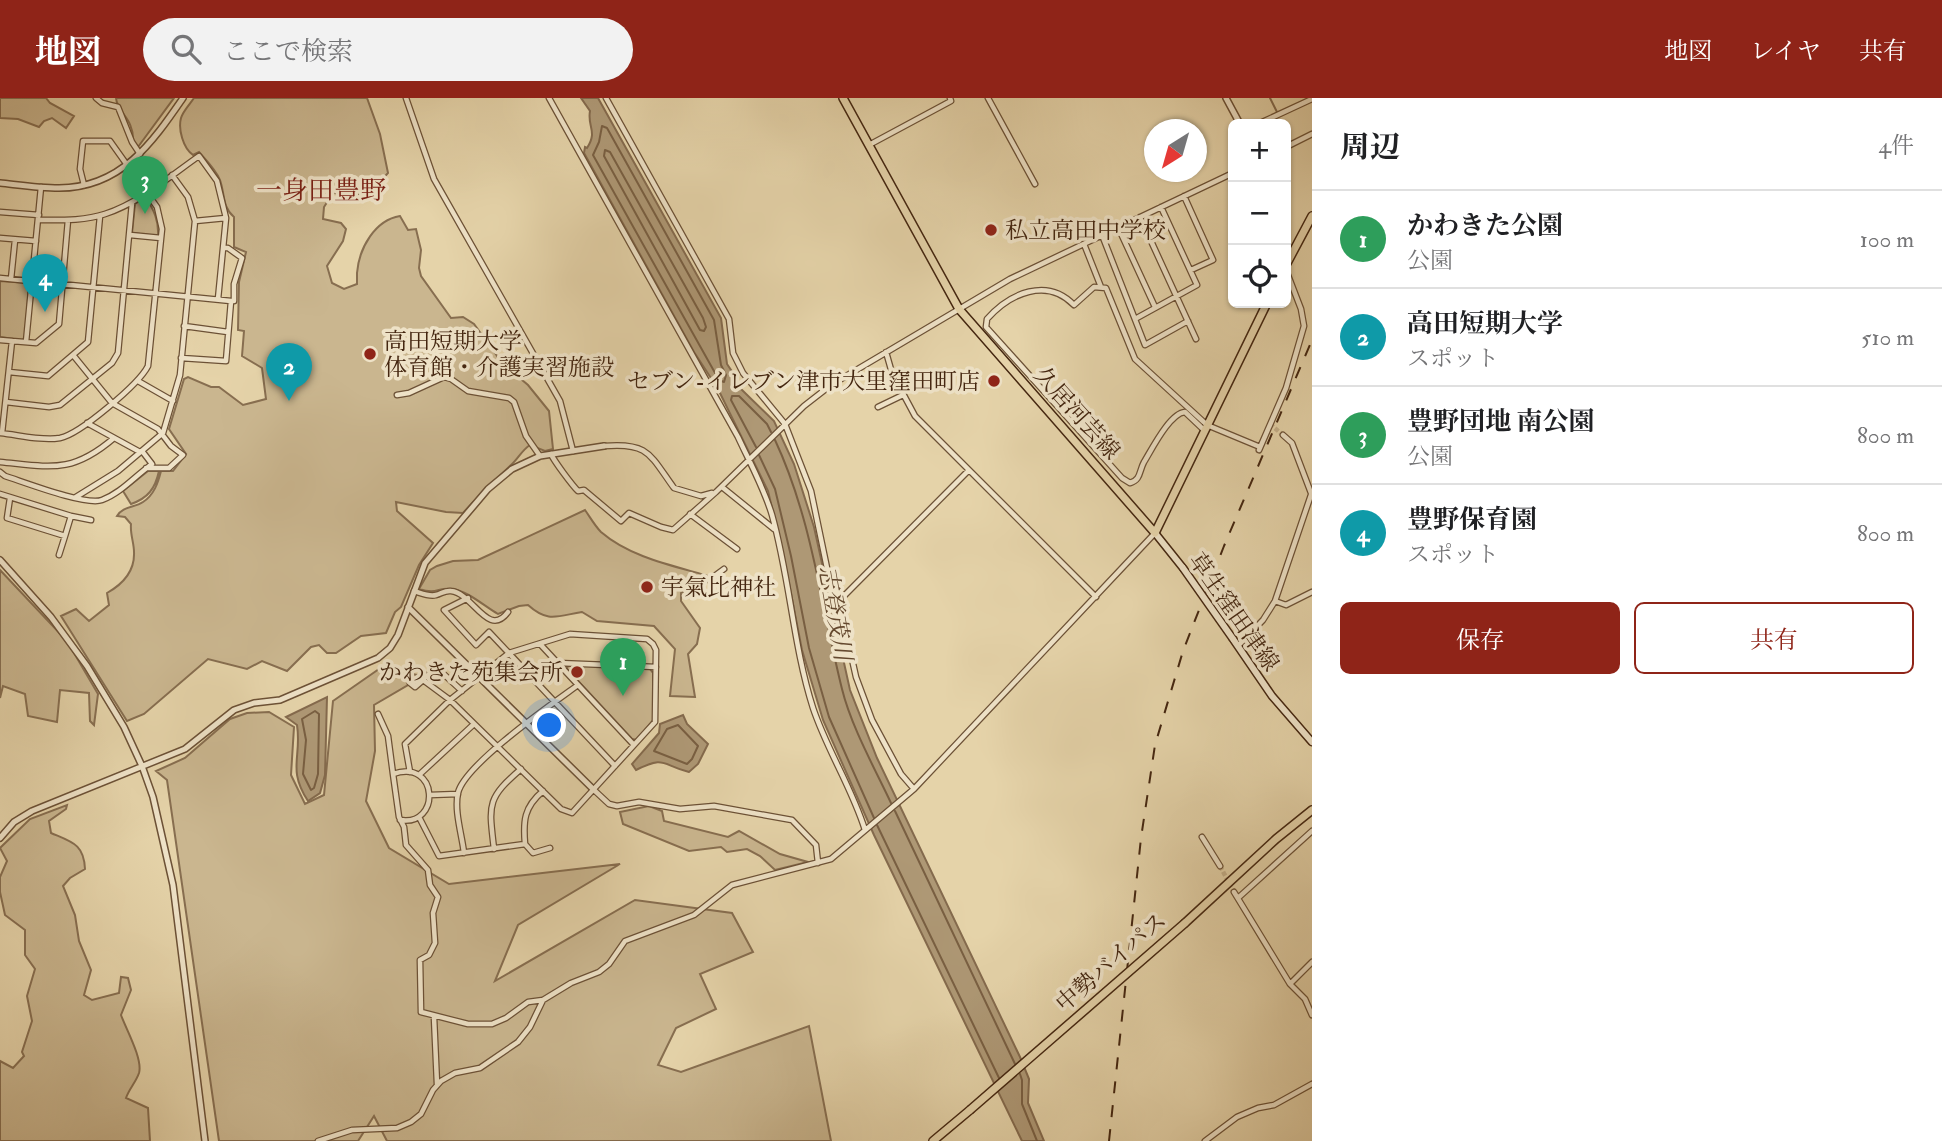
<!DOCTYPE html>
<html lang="ja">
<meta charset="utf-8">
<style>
:root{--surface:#fff;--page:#f2f2f2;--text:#202124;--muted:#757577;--line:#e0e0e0;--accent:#8f2418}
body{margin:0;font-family:"IM FELL Double Pica","Noto Serif JP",serif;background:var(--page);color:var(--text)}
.controls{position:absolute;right:21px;top:21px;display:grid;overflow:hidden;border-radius:10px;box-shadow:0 2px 5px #0004}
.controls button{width:63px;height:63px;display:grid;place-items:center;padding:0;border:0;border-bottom:2px solid var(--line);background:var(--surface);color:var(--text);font:35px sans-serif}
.compass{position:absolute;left:1144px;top:21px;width:63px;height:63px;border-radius:50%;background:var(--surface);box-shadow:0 2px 5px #0004;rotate:217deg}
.you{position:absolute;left:550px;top:628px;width:24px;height:24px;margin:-18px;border:5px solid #fff;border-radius:50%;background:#1a73e8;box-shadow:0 0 0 10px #1a73e833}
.badge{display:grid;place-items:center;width:46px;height:46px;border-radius:50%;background:var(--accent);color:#fff;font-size:23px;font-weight:700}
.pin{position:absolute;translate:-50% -58px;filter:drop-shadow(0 2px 4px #0008)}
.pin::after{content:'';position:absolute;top:37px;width:24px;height:21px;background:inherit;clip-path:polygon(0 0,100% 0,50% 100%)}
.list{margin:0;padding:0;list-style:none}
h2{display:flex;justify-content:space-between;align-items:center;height:91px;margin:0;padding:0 28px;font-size:30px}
h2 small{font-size:23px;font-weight:400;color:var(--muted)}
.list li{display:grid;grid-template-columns:46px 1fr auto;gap:21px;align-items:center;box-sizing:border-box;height:98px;padding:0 28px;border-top:2px solid var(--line)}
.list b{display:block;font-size:26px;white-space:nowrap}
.list p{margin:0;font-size:23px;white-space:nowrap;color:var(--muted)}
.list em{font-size:23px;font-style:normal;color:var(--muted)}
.actions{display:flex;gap:14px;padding:21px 28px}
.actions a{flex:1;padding:16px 0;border:2px solid var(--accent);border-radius:10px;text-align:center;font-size:24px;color:var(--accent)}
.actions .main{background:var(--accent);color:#fff}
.icon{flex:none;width:38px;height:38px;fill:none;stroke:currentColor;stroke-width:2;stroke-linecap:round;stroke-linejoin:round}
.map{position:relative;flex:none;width:1312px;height:1043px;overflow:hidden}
header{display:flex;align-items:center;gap:42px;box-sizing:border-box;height:98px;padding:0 35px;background:var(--accent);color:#fff}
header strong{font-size:33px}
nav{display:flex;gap:38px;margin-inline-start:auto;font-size:24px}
.search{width:490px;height:63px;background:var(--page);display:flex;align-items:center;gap:18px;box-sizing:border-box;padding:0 24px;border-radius:38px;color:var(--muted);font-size:26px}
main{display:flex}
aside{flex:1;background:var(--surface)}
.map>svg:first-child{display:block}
.green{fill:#cab68f;stroke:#876e50;stroke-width:2}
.water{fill:#ae9875;stroke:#846a4d;stroke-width:2}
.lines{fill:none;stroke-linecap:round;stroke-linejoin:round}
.shore{stroke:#795f42;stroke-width:2}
.stream{stroke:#846a4d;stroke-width:2}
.minor-tunnel{stroke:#c5b08a;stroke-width:4.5;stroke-dasharray:4.5 2;stroke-linecap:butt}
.minor-casing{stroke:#6c5136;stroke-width:7}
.tertiary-casing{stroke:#6c5136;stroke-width:8}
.secondary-casing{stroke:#442610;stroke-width:9}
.primary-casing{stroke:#442610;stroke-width:10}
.trunk-casing{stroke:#442610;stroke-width:10}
.minor{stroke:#eee2c7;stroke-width:4.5}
.tertiary{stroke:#eee2c7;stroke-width:5}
.secondary{stroke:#eee2c7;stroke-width:6}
.primary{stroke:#e5d3a9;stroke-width:7}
.trunk{stroke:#e5d3a9;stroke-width:7}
.rail{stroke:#442610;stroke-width:2;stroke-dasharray:12 12;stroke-linecap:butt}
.secondary-bridge-casing{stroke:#442610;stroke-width:9;stroke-linecap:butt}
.trunk-bridge-casing{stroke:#442610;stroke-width:10;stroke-linecap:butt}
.secondary-bridge{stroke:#eee2c7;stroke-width:6}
.trunk-bridge{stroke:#e5d3a9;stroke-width:7}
.poi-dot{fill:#8f2418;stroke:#eee2c7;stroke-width:2.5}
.labels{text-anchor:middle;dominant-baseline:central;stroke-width:7;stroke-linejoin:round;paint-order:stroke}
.poi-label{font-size:23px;fill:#442610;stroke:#eee2c7;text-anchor:start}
.street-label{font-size:23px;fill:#442610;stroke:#eee2c7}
.water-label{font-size:24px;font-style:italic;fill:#64482e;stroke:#eee2c7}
.quarter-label{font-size:26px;fill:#7a1f14;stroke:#eee2c7}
</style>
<header>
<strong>地図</strong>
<div class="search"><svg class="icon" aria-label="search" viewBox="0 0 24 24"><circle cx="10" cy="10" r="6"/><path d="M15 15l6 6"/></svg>ここで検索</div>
<nav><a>地図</a><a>レイヤ</a><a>共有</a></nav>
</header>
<main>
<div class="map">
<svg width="1312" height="1043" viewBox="0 0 1312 1043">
<rect width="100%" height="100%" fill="#e5d3a9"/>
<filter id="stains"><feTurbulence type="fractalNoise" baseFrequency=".00286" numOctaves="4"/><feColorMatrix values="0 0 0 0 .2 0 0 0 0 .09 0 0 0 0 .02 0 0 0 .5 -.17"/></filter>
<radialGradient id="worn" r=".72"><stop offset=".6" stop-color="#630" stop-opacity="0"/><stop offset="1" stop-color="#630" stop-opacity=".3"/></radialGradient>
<path class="green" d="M 0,0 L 46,0 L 50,5 L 74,18 L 66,30 L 52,20 L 44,23 L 39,29 L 18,21 L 0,20 Z
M 116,0 L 174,0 L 138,49 L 133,43 C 134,20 117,15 116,0 Z
M 194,0 L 367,0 L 380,36 L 388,75 L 370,95 L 349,97 L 333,95 L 324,109 L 323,121 L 341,125 L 346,131 L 343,143 L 327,168 L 332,185 L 344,191 L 357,186 C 357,183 357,179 357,175 C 359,150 375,122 400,118 L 408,132 L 416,131 L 421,152 L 419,170 L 421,178 L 451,220 L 463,219 L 474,226 L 503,266 L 528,287 L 549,313 L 553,351 L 545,353 L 530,347 C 522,352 518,361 511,367 C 495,383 478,398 463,415 L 446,414 L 396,404 L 397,413 L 433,445 L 419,467 L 401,509 L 395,514 L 386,535 L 361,538 L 336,555 L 327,555 L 319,547 L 311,549 L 287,573 L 262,563 L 247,571 L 208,561 L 144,616 L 127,623 L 61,518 L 76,511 L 89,523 L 109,507 L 107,495 C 123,486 135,474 134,454 C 134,445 130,436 131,426 L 125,419 L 117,418 C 123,408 134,410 143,404 C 154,397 158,385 161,373 L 173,373 L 186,356 L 169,331 L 184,281 L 188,279 L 211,289 L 219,289 L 243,307 L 266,301 L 262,270 L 242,258 L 244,233 L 238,232 L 239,184 L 246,154 L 234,149 L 234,119 C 222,109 225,96 220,82 C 216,72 206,62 199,54 L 193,57 C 183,50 178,31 181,20 C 183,13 190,6 194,0 Z
M 143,100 L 146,100 C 154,112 159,123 158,138 L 132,135 L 135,106 Z
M 0,183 L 28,185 L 29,187 L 25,240 L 22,242 L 0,239 Z
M 148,373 L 159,373 C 155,391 148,400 131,406 L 123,393 Z
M 585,412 C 590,419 595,428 601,434 C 631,460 675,468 712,479 L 681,495 L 681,503 L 700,530 L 697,546 L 688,556 L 695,599 L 670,598 L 675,551 L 654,528 L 597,523 L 582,514 C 557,518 548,525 528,507 L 519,508 L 498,516 C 484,508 468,493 452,491 C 437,489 438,497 419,491 L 430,472 L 437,468 L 453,463 L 478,462 Z
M 0,472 L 67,543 L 98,596 L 94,627 L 90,623 L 89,595 L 60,592 L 57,624 L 28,618 L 25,596 L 3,588 L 0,600 Z
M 568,567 L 650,571 L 653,575 L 653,622 L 637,642 L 632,641 L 567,571 Z
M 379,571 L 424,578 L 415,586 L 410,582 L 408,587 L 374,607 L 375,653 L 366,703 L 389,750 L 449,786 L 620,766 L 518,827 L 495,883 L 635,802 L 732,815 L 753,854 L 700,876 L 716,911 L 676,930 L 658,967 L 681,974 L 809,928 L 831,1043 L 387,1043 L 374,1018 L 358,1043 L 219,1043 L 167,682 L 156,673 L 185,660 L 230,621 L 247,615 L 269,614 L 294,629 L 291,677 L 305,706 L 324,697 L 333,603 Z
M 67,707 L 66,711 L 49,723 L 51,735 C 72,744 84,746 85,771 L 70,780 L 63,788 L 75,817 L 79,843 L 91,872 L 84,897 L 92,902 L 119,895 L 121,879 L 128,880 L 131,892 L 121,917 C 126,931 143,961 139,975 C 136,984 129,991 126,1000 L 148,1010 L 150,1043 L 0,1043 L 0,963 L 13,970 L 24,958 L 22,954 L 32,923 L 27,898 L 35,871 L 25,857 L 25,832 L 5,817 L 0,794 L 0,779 L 7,763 L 0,750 L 30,721 Z
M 649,708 L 662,713 L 664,723 L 728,739 L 739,733 L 780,756 L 808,764 L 775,772 L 760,758 L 747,751 L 727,754 L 721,749 L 689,753 L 623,726 L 620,714 Z"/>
<path class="water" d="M 581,0 L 598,0 L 721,220 L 727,266 L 733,275 L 736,290 L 740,290 L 774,323 L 794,366 L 814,429 L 850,592 L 877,660 L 1020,959 L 1029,981 L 1028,1005 L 1044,1043 L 1022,1043 L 874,737 L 823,622 L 802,552 L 784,460 L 768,393 L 718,291 L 694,254 L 584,55 L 585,49 L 587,50 C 598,33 587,29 590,13 Z
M 327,599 L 325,677 L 320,695 L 308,703 C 287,671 302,659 297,627 L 286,619 Z
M 683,617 L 687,626 L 708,646 L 698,666 L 689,674 C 661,667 666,657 636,672 L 632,666 L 659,635 L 660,626 Z"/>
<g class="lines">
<path class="shore" d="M 602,28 L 607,30 L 714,222 L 721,267 L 726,277 L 724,284 L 719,282 L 593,57 L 599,44 Z
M 605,52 L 610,54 L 703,220 L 706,229 L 704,233 L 700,232 L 604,58 Z
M 775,342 C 812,421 821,507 842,591 C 851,628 875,671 891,705
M 756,349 L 731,302 L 732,298 L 739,298 L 767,326 L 771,334
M 759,357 L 775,391 L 791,458 L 809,550 L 829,619 L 874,720
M 315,613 L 319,616 L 318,676 L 314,690 L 311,692 L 303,676 L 306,642 L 302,621 Z
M 678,627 L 698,648 L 692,661 L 687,666 L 654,653 L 667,631 Z
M 895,713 L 1015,966
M 877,727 L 999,980
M 1020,976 L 1022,982 L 1022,1006 L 1037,1043"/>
<path class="stream" d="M 1270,0 L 1277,14"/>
<path class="minor-tunnel" d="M 1270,326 L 1283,337
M 1220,768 L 1234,794"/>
<g class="minor-casing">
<path id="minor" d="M 96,0 L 102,5 L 118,9 L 132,44 L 140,56
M 406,0 L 434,81 L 560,303 L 573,353
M 549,0 L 738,339 C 750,365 764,390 772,417 C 790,481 793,547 813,610 C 827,652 852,690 865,732
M 606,0 L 729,221 L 733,255 L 743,275 L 785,326 L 811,393 L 832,494 L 839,503
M 988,0 L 1035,86
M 1258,26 L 1312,1
M 869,47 L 951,3 L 950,0
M 1286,49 L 1312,36
M 1184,98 L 1213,162 L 1191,172
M 0,114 L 39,117
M 1140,119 L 1196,241
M 38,122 C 60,122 84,123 105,116 C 139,105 169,79 199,58 L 217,83 L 226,120 L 218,201
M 195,123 L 226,120
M 1118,129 L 1155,209
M 130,137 L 161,140
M 1102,137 L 1145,247 L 1188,223
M 0,140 L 36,143
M 1084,146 L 1101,189
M 0,180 L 231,203
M 11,181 L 15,142
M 1135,221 L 1197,187 L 1161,109
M 184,228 L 228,234
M 0,242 L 36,245 L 59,226 L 68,122
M 26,244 L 41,89
M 886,254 L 892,275 L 915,318 L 1096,499
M 73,257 L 112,305 L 158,331 L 171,348 L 183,357 L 169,370 L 146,370
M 181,260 L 226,263 L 231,203 L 234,203 L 234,186 L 242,160 L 228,150 L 223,150
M 9,274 L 48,278 L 88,244 L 100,118
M 138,283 L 173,303
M 868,290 L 893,277
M 397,297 L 409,295 L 444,279 L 451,281 L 468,293 L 509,300 L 514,304 L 526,338 L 540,358
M 6,304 L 49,309 L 60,307 L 112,265 L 118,255 L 132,105
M 878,309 L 903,297
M 87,325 L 140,354
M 1204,332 L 1185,314 C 1170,315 1152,351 1144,364 C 1139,373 1141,382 1130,385 L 1122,380 L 986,229 L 987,221 C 1010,195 1047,179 1074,207 L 1094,189 L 1106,190 L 1135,261 L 1207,327 L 1260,349
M 0,335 C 19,337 41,343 60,340 C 80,336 139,286 148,268 L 162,131 L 157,109 L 110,43 L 83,43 L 80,71 L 84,87
M 2,335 L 12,243
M 1283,337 L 1292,345 L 1311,395
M 604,348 C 649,344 650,357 674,390 L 701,398 L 712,395
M 1259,352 L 1286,290 L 1304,228 L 1301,211 L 1286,172
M 551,356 C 554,363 572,387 578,393 L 584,392 L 621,423 L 629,415 L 661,429 L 673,432 L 716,394 L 804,308 L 831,287 L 1010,181 L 1233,75
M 0,364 C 51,369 72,376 114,340
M 0,374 L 5,378 C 24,384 86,408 102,402 C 121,395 135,378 152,366 L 142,353
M 722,389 L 774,431
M 0,396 L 71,418 L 91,422
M 76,399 L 118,373 L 163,335 L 180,277 L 195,123 L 188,99 L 172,77
M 10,400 L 7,420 L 65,438 L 71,418
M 690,416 L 737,451
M 59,457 L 65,438
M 709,482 L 724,471
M 414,493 C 421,495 429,499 436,497 C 441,496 445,492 451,493 C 473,495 488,541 508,514
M 468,500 L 444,512 L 476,547 L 489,534 L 615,668
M 1275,503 L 1286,507 L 1312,494
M 540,546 L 634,647
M 1238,548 L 1263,522 L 1275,503 L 1312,394
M 559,565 L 656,569
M 410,585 L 415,589 L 423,582
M 378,616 L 388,638 L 393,676
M 410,674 L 405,646 L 450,602 L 509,555 L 570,536 L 647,541 L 653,546 L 656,552 L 655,624 L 572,715 L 561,711 L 450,602 L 423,582 L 436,569 L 462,593
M 419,677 L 474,626
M 914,691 L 901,676 L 872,622 L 856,579 L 839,503 L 969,372
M 594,692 L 609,706 L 617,708 L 639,704 L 680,711 L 714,708 L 792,722 L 816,747 L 818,765
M 430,697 L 458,696
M 419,719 L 439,758 L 525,746 C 523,723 524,709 543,693
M 400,722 C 441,729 439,660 393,676 L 399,719 L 404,729 L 406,747 L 428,772 L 430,787 L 438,799 L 433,815 L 435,845 L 429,857 L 420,862 L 421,914
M 1202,739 L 1220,768
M 525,746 L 533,755 L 550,750
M 494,751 C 489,707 486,701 521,671
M 464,755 C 462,737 454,713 458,695 C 464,667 552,606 578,587
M 1234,794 L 1290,886 L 1305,901 L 1312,917
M 1238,800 L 1312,733
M 1290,886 L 1312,864
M 421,914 L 468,926 L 492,926 L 506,920 L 528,904 L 543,902 L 571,885 L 599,874 L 609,866 L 625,843 L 694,817 L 732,787 L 831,761 L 914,691 L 1155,435
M 434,919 L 437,986
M 318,1043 L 352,1032 L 397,1030 L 411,1024 L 421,1016 L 433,992 L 441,983 L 455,975 L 480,970 L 518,944 L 530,929 L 543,902
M 1205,1043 L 1237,1019 L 1258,1010 L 1274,1007 L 1312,986"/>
</g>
<g class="tertiary-casing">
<path id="tertiary" d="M 1226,0 L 1240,26
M 0,85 C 19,87 39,90 59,90 C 121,90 152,45 183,0
M 0,462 L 51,519 L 87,568 L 124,629 L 142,668 L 153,699 L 173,787 L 205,1043
M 408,509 L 594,692
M 0,740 L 14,724 L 32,713 L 185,651 L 234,612 L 254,605 L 280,602 L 378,560 L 390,550 L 398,537 L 425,465 L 488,391 L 512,371 L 540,358 L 604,348"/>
</g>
<g class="secondary-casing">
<path id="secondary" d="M 1155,435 L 1183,470
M 1233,541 L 1272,598 L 1312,644"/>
</g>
<g class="primary-casing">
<path id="primary" d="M 843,0 L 959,211 L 1155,435 L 1267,205
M 1286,167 L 1312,118"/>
</g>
<g class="trunk-casing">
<path id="trunk" d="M 1185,825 L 1276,741 L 1312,712
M 933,1043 L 970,1012"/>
</g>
<use href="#minor" class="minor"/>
<use href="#tertiary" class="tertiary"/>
<use href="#secondary" class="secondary"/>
<use href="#primary" class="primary"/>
<use href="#trunk" class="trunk"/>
<path class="rail" d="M 1109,1043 L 1141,740 L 1155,647 L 1183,553 L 1224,448 L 1312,242"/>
<g class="secondary-bridge-casing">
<path id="secondary-bridge" d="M 1183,470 L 1233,541"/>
</g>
<g class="trunk-bridge-casing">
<path id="trunk-bridge" d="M 970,1012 L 1185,825"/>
</g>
<use href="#secondary-bridge" class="secondary-bridge"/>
<use href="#trunk-bridge" class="trunk-bridge"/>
</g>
<g class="poi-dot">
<circle cx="991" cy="132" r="7"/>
<circle cx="370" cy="256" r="7"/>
<circle cx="994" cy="283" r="7"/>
<circle cx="647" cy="489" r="7"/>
<circle cx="577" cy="574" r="7"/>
</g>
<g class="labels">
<g class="poi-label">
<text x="1005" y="132">私立高田中学校</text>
<text x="384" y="243">高田短期大学<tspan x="384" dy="26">体育館・介護実習施設</tspan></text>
<text x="980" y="283" text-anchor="end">セブン-イレブン津市大里窪田町店</text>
<text x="661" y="489">宇氣比神社</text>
<text x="563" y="574" text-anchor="end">かわきた苑集会所</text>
</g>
<g class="street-label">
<text transform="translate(1077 315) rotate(48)">久居河芸線</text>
<text transform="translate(1234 514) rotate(55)">草生窪田津線</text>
<text transform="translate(1111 864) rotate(-41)">中勢バイパス</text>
</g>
<g class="water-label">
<text transform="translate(835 515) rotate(80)">志登茂川</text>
</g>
<g class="quarter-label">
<text x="321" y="93">一身田豊野</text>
</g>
</g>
<rect width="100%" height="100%" filter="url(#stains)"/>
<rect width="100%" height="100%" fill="url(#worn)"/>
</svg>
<div class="controls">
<button>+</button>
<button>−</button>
<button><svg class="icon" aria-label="locate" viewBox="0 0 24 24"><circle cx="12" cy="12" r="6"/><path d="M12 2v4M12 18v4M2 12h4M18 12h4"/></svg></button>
</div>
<svg class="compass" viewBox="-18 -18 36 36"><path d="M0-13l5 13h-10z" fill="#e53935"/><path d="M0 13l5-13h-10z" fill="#757577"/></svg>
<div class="you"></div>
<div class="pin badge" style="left:623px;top:598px;background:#2e9e5b">1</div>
<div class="pin badge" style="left:289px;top:303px;background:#0f9aa8">2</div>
<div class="pin badge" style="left:145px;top:116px;background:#2e9e5b">3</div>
<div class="pin badge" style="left:45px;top:214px;background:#0f9aa8">4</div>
</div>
<aside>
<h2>周辺<small>4件</small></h2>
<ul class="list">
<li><span class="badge" style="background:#2e9e5b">1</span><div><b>かわきた公園</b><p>公園</p></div><em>100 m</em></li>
<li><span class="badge" style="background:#0f9aa8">2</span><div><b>高田短期大学</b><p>スポット</p></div><em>510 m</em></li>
<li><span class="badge" style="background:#2e9e5b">3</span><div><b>豊野団地 南公園</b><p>公園</p></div><em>800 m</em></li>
<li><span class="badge" style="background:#0f9aa8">4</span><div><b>豊野保育園</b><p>スポット</p></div><em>800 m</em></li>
</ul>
<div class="actions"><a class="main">保存</a><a>共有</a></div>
</aside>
</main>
